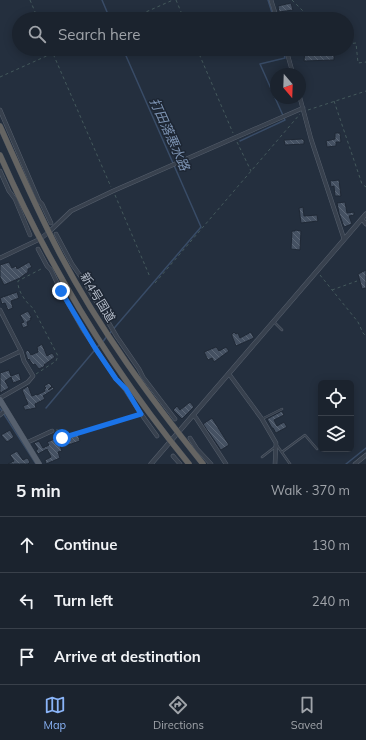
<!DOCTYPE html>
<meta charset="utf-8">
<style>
:root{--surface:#1b232e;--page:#242b36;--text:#f1f3f6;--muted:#a0a4aa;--line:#39404a;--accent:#8ab4f8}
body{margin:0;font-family:Mulish,"Noto Sans JP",sans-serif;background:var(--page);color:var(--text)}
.controls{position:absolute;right:12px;bottom:12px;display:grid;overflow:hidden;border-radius:6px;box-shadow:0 2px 10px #0003}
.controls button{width:36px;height:36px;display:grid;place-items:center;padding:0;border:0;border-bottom:1px solid var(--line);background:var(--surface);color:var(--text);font:20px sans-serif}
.compass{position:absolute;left:270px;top:68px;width:36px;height:36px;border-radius:50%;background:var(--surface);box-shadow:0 2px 10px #0003;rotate:161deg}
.stop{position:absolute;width:12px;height:12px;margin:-9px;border:3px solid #1a73e8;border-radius:50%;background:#fff}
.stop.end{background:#1a73e8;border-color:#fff;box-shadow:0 1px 4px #0008}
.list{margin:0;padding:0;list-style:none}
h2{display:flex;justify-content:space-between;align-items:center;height:52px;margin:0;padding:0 16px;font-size:17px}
h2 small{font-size:13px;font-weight:400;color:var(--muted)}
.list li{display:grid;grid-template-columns:26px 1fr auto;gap:12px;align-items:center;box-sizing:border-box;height:56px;padding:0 16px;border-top:1px solid var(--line)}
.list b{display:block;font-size:15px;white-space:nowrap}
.list em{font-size:13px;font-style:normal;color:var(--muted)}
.icon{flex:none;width:22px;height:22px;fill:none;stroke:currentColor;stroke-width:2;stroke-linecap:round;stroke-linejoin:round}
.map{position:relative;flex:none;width:366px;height:464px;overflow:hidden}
.search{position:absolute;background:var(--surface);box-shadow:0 2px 10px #0003;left:12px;right:12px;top:12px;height:44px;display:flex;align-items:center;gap:10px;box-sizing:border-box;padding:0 14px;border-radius:22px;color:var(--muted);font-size:15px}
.sheet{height:220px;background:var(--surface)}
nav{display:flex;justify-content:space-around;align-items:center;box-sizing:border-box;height:56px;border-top:1px solid var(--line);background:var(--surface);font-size:11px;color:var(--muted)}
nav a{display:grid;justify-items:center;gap:2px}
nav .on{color:var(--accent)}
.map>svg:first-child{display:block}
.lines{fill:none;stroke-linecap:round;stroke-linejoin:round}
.stream{stroke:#394c67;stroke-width:1.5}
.building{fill:url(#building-back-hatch);stroke:#1f2835}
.service-casing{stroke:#565f6c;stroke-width:2.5}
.minor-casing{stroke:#565f6c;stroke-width:4.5}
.tertiary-casing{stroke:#565f6c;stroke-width:5}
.primary-casing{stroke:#414a57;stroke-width:6}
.trunk-casing{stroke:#434c59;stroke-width:6}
.path{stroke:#44595c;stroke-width:1;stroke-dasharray:3 3;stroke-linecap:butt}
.service{stroke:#38414e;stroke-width:1.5}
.minor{stroke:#38414e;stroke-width:3.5}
.tertiary{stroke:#38414e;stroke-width:4}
.primary{stroke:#56606e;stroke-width:5.5}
.trunk{stroke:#656462;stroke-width:5.5}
.route{stroke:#1a73e8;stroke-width:5}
.labels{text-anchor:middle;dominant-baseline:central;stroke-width:3;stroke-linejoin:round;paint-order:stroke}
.street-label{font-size:12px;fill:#b4bcc9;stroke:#1d2633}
.water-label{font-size:13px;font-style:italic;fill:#7c92b1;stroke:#1d2633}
</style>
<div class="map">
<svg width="366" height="464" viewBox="0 0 366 464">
<defs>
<pattern id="building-back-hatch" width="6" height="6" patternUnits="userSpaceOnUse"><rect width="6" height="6" fill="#455162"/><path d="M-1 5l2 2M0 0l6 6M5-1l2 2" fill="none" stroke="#5d6877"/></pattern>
</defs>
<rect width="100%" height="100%" fill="#242f3e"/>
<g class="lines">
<path class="stream" d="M 102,0 L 110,19
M 268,0 L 274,19
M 240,141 L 285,120 L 260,64 L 285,58 L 283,49
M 110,333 L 201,227 L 123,49
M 102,343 L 107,336
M 0,408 L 36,464
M 46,408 L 99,345
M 346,464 L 366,448"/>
</g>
<path class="building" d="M 291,3 L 293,10 L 279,12 L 278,6 Z
M 314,49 L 318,49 L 318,55 L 334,54 L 334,60 L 304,61 L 305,51 L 314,51 Z
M 335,133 L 340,133 L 341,142 L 336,142 L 336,146 L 327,147 L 326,141 L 335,139 Z
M 302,139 L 304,140 L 304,144 L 285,145 L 284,140 Z
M 339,180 L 341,196 L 335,196 L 334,186 L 331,187 L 330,181 Z
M 345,202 L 347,213 L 354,212 L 354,215 L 349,216 L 352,224 L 344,227 L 339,213 L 337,203 Z
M 303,207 L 304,216 L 317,215 L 318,221 L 301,223 L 299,208 Z
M 295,230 L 301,231 L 300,250 L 291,249 L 292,231 L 295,231 Z
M 9,262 L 12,268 L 16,266 L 17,269 L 29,262 L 32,267 L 28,269 L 28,272 L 20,278 L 4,285 L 0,277 L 0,265 Z
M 366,270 L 366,288 L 362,289 L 358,274 Z
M 17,292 L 19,298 L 11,301 L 13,308 L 8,310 L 5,303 L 2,304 L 0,298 Z
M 28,311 L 32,318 L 30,318 L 31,320 L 27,322 L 28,326 L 23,328 L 21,323 L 24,322 L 20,315 Z
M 234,332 L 236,334 L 238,333 L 240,338 L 251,332 L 254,338 L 236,346 L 232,336 L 232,334 Z
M 42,344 L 47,356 L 52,353 L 55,357 L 44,365 L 45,366 L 39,369 L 35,364 L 33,365 L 29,359 L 28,360 L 25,352 L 28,350 L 31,355 L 38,352 L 37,347 Z
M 216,347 L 219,351 L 226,347 L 229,351 L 214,362 L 212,358 L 208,360 L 204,352 Z
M 9,370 L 11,376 L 19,373 L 21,380 L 13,383 L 11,377 L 5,381 L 9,388 L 0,393 L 0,373 Z
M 49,383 L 52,386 L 48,390 L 53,387 L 54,389 L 43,396 L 45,399 L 35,404 L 36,408 L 25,410 L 23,406 L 28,404 L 22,390 L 28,386 L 32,396 L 37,394 L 37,395 L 45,391 L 44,389 L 46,388 L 44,386 Z
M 190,402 L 194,407 L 182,419 L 173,410 L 177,406 L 180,410 Z
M 282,411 L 284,415 L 274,420 L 277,426 L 284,422 L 287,427 L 276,433 L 273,428 L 272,428 L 267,419 Z
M 212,418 L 229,445 L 221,450 L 203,424 Z
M 10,430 L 14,437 L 7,442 L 1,435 Z
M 78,434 L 80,441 L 68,445 L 66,438 Z
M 57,438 L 62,451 L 58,452 L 60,458 L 46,464 L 45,460 L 51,457 L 47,449 L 38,454 L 36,450 L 38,449 L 34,443 L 39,441 L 43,448 L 49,445 L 47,442 Z
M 17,451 L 23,460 L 27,458 L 30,462 L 28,464 L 8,464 L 14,461 L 10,455 Z"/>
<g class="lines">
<g class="service-casing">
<path id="service" d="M 275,323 L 282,330
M 262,419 L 282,409
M 276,444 L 290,464
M 282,452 L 305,435 L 317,449
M 262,457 L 275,447"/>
</g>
<g class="minor-casing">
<path id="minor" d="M 271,0 L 277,19
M 286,49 L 293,74
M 300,98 L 311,139 L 344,239
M 0,110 L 39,201 L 42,204 L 51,223
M 0,171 L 9,191 L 15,199 L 30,235
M 362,219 L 366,224
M 56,234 L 72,264 L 86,284 L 117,337 L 139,369 L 143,377 L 175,419
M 38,249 L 47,266 L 51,270 L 61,291 L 82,328 L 116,379 L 125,389 L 139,411 L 157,436
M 0,258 L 40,239 L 49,232 L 71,211 L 113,191 L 303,108
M 0,310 L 21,351 L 24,361 L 33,376 L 28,382 L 0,398
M 0,361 L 21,351
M 229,374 L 262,419 L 276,443 L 275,464
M 0,415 L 6,410
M 193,415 L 196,418 L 226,464
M 190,438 L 197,449 L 211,464
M 26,443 L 52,431
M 173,456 L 180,464
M 355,464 L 366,455"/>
</g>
<g class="tertiary-casing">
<path id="tertiary" d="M 151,464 L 366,214"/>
</g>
<g class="primary-casing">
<path id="primary" d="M 0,400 L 39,464"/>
</g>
<g class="trunk-casing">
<path id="trunk" d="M 0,126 C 19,169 38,212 60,254 C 100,330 150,398 203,464
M 0,155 C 49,267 112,370 189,464"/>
</g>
<path class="path" d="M 30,0 L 38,19
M 176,0 L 184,19
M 292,0 L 311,19
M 130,19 L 173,0
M 347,44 L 356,43 L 358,63 L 366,62
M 51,49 L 111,187
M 197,49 L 233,133
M 0,77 L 62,49
M 334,101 L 362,184 L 366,187
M 308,110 L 366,91
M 237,142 L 251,171
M 115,195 L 150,277
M 320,275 L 358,322 L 363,333 L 366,336
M 155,283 L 300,114
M 332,290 L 357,281
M 36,374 L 56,361 L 58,356 L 33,308 C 26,303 17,290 18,281 L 43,268
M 56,430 L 58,430 L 62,438 L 137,415"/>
<use href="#service" class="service"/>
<use href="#minor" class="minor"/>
<use href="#tertiary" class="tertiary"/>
<use href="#primary" class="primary"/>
<use href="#trunk" class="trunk"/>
</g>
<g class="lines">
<path class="route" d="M 61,291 L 95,348 L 116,379 L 126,389 L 141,414 L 62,438"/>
</g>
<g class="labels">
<g class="street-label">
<text transform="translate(98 297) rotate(59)">新4号国道</text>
</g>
<g class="water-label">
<text transform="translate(170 134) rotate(66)">打田落悪水路</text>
</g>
</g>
</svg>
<div class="controls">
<button><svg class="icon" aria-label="locate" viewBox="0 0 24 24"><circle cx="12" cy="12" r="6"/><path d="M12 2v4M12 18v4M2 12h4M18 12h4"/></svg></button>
<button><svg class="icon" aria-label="layers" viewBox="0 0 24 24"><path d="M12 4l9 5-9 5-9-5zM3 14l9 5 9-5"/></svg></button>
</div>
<svg class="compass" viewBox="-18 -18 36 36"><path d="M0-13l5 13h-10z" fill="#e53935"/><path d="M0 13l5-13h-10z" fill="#a0a4aa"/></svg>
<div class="stop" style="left:62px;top:438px"></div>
<div class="stop end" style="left:61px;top:291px"></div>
<div class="search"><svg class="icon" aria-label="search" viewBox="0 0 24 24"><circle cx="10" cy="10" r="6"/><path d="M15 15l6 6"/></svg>Search here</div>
</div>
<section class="sheet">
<h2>5 min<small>Walk · 370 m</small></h2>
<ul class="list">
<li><svg class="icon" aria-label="ahead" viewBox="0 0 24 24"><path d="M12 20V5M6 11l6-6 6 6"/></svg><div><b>Continue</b></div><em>130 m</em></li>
<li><svg class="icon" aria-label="left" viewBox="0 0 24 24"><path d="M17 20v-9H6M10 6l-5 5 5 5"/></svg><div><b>Turn left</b></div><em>240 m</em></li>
<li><svg class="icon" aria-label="arrive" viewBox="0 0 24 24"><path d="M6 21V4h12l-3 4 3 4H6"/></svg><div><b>Arrive at destination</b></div></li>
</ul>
</section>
<nav>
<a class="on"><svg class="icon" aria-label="map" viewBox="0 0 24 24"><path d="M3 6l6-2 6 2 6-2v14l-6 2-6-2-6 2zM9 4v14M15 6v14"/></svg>Map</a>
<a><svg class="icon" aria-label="directions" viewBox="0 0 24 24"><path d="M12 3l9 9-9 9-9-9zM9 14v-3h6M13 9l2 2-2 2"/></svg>Directions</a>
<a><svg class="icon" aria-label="saved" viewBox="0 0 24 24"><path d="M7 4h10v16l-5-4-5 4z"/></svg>Saved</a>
</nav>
